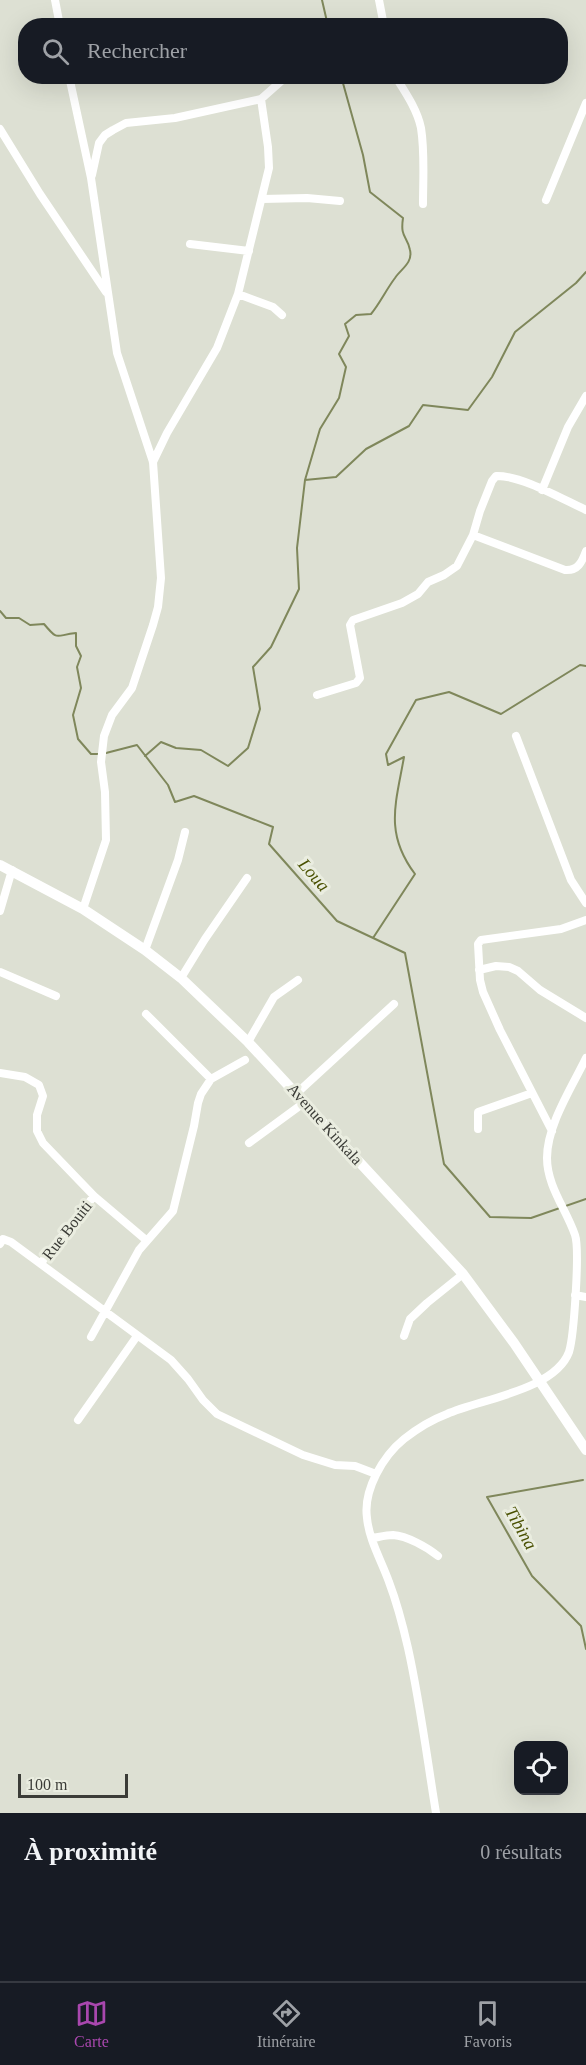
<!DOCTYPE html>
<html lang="fr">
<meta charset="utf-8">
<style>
:root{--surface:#171b24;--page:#20242c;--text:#f1f3f6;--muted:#9ea1a6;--line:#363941;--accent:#a947ae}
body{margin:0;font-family:"Times New Roman",serif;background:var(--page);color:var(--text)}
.controls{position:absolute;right:18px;bottom:18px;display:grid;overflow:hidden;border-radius:12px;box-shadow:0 6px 24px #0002}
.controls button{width:54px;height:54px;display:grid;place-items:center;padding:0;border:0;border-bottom:2px solid var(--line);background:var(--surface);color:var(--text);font:30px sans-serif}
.scale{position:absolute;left:18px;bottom:15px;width:110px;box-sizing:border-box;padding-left:6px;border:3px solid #3b3c37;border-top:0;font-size:16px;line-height:21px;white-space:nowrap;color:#3b3c37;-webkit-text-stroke:4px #eaede0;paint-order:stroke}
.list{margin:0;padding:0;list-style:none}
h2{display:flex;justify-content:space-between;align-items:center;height:78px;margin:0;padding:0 24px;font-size:26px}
h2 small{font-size:20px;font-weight:400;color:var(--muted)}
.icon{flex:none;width:33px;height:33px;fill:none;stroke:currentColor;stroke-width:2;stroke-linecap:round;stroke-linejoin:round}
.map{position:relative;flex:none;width:586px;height:1813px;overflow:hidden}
.search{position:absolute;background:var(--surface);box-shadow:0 6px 24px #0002;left:18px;right:18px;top:18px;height:66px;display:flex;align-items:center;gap:15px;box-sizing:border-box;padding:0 21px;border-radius:24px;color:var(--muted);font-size:22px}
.sheet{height:168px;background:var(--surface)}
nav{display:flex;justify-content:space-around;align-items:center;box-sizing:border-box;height:84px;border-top:2px solid var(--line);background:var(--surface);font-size:16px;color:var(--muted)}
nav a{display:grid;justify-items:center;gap:3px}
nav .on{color:var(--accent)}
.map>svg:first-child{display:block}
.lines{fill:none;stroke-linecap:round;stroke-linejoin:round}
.stream{stroke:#7f875b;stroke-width:2}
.minor{stroke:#fff;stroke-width:8}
.major{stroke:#fff;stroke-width:10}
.labels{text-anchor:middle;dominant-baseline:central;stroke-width:6;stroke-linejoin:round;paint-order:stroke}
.street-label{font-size:16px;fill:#3b3c37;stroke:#eaede0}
.water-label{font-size:18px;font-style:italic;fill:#495001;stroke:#eaede0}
</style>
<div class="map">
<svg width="586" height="1813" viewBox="0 0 586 1813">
<rect width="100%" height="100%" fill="#dde0d3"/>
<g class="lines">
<path class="stream" d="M 322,0 L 328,26
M 305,480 L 320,429 L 339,398 L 346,367 L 339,354 L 349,336 L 345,324 L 356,315 L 371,314 C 380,303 386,290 395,278 C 401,269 413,263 410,250 C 407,235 400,238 403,218 L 370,192 L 363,155 L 341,76
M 0,611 L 6,618 L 19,618 L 30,625 L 44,624 C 59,642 55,635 76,633 L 76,646 L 81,656 L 77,667 L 81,688 L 73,715 L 78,739 L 91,754 L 100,754
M 106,753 L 137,745 L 168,785 L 175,802 L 194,796 L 273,827 L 269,844 L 337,921 L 405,953 L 444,1164 L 490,1217 L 531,1218 L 586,1199
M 145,756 L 161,742 L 176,748 L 201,750 L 228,766 L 248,748 L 260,709 L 253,667 L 271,647 L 299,589 L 297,548 L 305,480 L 336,477 L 366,449 L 409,426 L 423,405 L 468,410 L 492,377 L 515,332 L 576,283 L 586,272
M 373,938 L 415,874 C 384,833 396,803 404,757 L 388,765 L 386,754 L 416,700 L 449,692 L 501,714 L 580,665 L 586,666
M 583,1480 L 487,1497 L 532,1576 L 581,1626 L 586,1649"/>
<path class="minor" d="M 55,0 L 60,26
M 379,0 L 384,26
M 69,76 L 91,178 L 117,353 L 153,462 L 161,578 L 158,607 L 153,625 L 132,688 L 112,715 L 104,736 L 101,762 L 105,792 L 106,840 L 83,909
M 395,76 C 405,92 417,109 421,128 C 425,153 423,179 423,204
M 0,129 L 40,194 L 106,292
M 92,175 L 99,143 L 105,135 L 113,130 L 126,123 L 175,118 L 261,99 L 287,76
M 262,199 L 307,198 L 340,201
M 546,200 L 586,103
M 190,244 L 249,251
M 238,294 L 273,307 L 282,315
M 153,462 L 167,433 L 217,348 L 238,294 L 269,168 L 268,147 L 261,99
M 542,490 L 568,427 L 586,396
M 473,535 L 565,570 C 578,571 582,562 586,551
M 317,695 L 356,683 L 360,678 L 350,625 L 353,620 L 402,603 L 418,594 L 428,582 L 444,575 L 457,566 L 473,535 L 480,511 L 492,481 L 496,476 C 521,475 562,499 586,510
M 516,736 L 571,880 L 586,903
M 0,911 L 12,870
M 145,950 L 178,860 L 185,832
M 479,970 L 496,966 L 509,967 L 518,971 L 540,990 L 586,1018
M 0,972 L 56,996
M 181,978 L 205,939 L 247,878
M 146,1014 L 211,1079
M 248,1042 L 274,997 L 298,980
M 0,1073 L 25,1077 L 39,1085 L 43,1096 L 37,1115 L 37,1131 L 43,1143 L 94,1196 L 146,1240
M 297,1093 L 394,1004
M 478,1129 L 478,1112 L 532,1093
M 552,1131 L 500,1030 L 483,992 L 480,980 L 478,944 L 481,940 L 561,929 L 586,920
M 249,1143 L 305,1102
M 0,1244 L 3,1239 L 11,1242 L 171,1360 L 188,1379 L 203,1400 L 217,1414 L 303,1455 L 335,1465 L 355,1466 L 376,1474
M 41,1263 L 94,1196
M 575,1295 L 586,1297
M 404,1336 L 410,1319 L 427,1303 L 463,1274
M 91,1337 L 139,1250 L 173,1211 L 194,1126 L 198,1103 L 201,1094 L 211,1079 L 245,1060
M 78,1420 L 137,1336
M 373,1538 C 379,1537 386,1535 393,1535 C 407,1536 427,1547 438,1556
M 436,1813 C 427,1758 420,1702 408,1648 C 403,1626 397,1603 389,1582 C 382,1562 369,1540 367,1518 C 363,1490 383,1456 404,1439 C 418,1428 431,1420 447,1414 C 481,1399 555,1390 569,1352 C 574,1336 580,1249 575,1235 C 566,1209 547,1186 547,1158 C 547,1125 572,1087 586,1058"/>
<path class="major" d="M 0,865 L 83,909 L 145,950 L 181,978 L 248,1042 L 463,1274 L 514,1343 L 586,1450"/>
</g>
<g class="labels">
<g class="street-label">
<text transform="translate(325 1124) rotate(48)">Avenue Kinkala</text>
<text transform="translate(67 1230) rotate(-52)">Rue Bouiti</text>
</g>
<g class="water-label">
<text transform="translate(314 875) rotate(49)">Loua</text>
<text transform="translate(521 1528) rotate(60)">Tibina</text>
</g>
</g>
</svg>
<div class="controls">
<button><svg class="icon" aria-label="locate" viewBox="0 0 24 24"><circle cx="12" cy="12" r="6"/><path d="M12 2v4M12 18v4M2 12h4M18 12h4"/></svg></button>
</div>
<div class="scale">100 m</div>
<div class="search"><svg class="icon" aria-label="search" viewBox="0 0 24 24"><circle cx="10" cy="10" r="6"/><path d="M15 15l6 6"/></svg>Rechercher</div>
</div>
<section class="sheet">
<h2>À proximité<small>0 résultats</small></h2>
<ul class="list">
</ul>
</section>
<nav>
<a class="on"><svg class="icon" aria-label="map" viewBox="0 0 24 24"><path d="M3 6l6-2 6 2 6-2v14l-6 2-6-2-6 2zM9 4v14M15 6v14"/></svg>Carte</a>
<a><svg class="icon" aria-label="directions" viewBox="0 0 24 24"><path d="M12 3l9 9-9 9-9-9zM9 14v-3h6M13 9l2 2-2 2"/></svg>Itinéraire</a>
<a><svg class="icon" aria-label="saved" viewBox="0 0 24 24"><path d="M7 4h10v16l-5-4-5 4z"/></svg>Favoris</a>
</nav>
